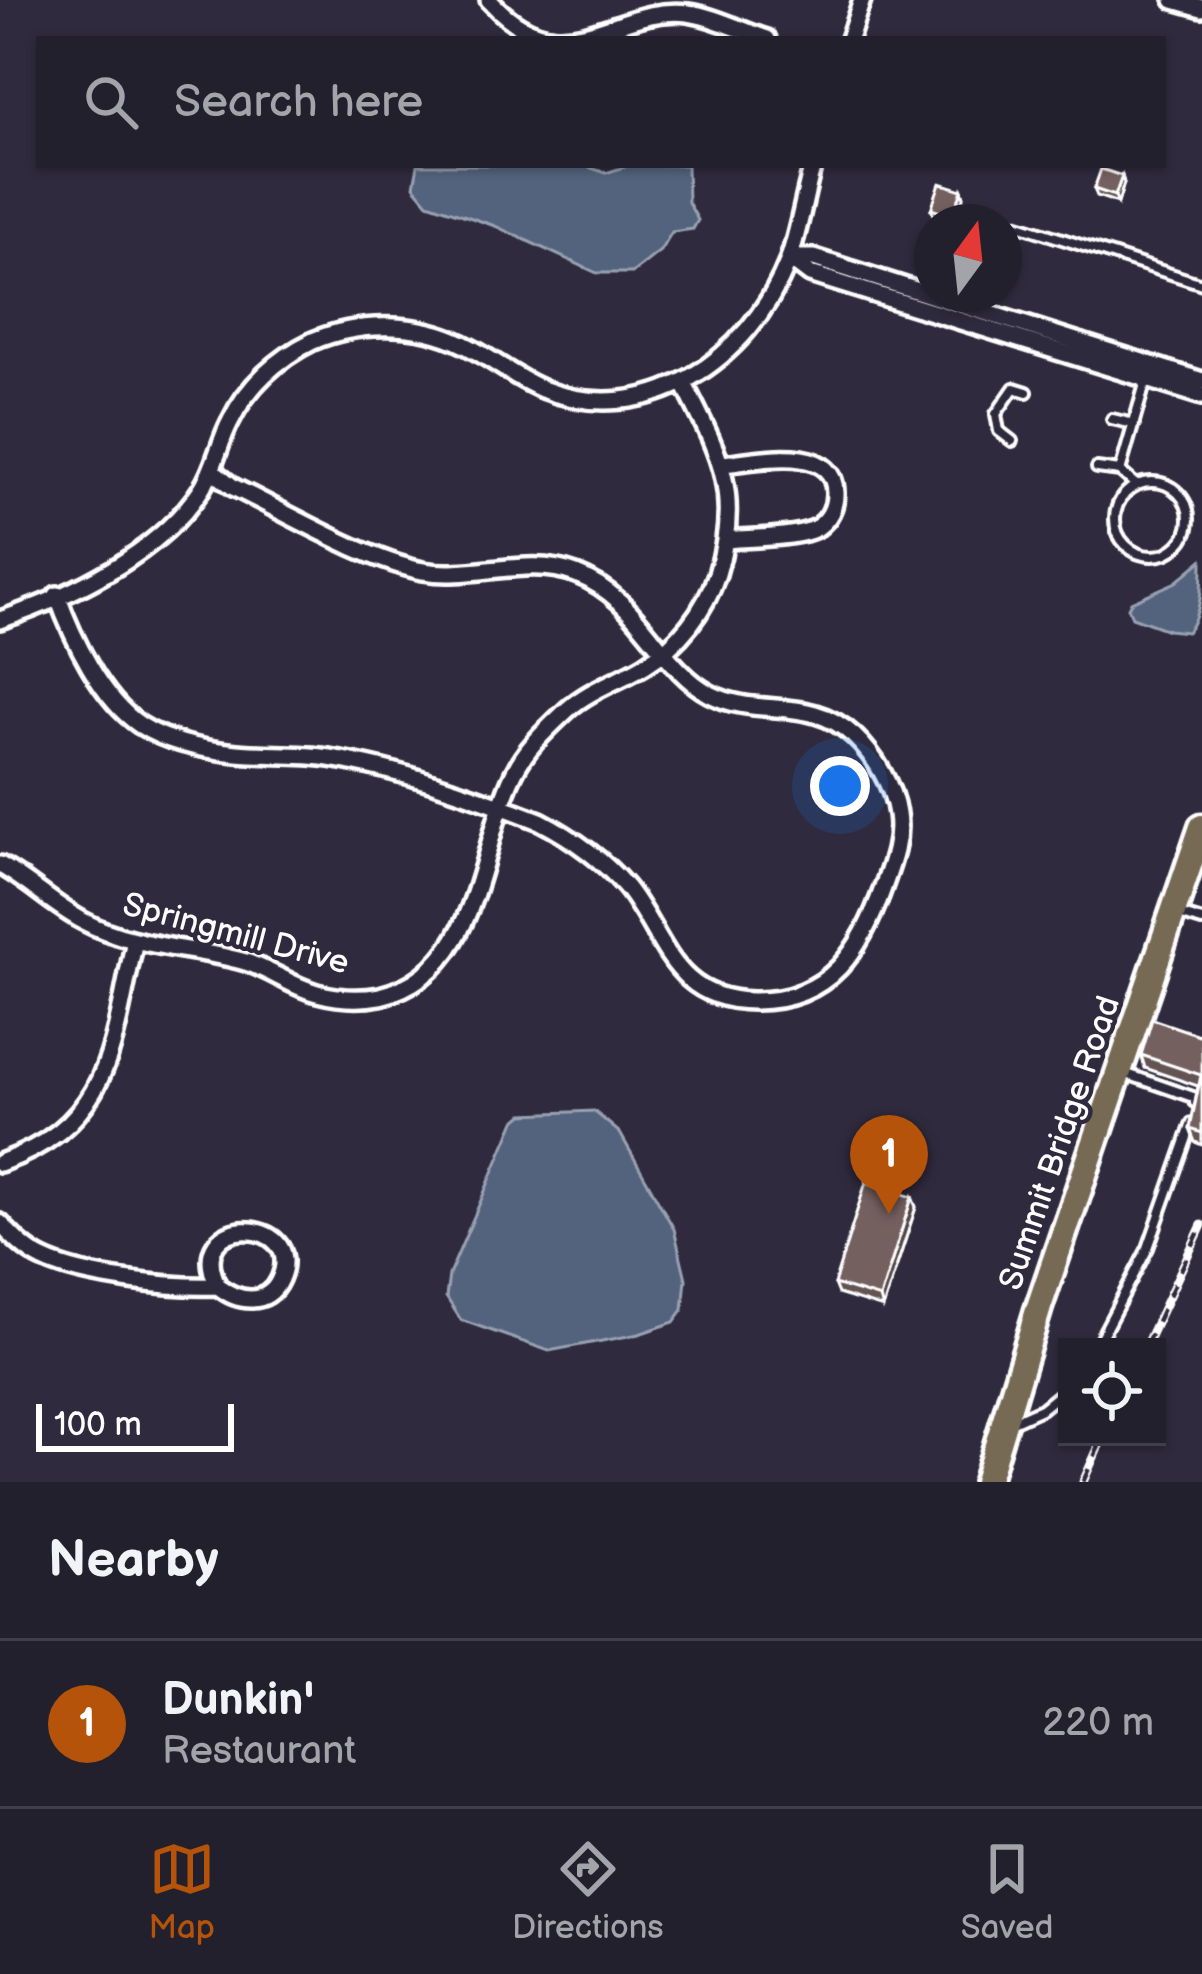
<!DOCTYPE html>
<style>
:root{--surface:#23202e;--page:#2b2836;--text:#f1f3f6;--muted:#a3a3aa;--line:#403e4a;--accent:#b45309}
body{margin:0;font-family:"Balsamiq Sans",sans-serif;background:var(--page);color:var(--text)}
.controls{position:absolute;right:36px;bottom:36px;display:grid;overflow:hidden;border-radius:0px;box-shadow:0 3px 9px #0004}
.controls button{width:108px;height:108px;display:grid;place-items:center;padding:0;border:0;border-bottom:3px solid var(--line);background:var(--surface);color:var(--text);font:60px sans-serif}
.compass{position:absolute;left:914px;top:204px;width:108px;height:108px;border-radius:50%;background:var(--surface);box-shadow:0 3px 9px #0004;rotate:15deg}
.scale{position:absolute;left:36px;bottom:30px;width:198px;box-sizing:border-box;padding-left:12px;border:6px solid #fff;border-top:0;font-size:33px;line-height:42px;white-space:nowrap;color:#fff;-webkit-text-stroke:9px #2f2a3d;paint-order:stroke}
.you{position:absolute;left:840px;top:786px;width:42px;height:42px;margin:-30px;border:9px solid #fff;border-radius:50%;background:#1a73e8;box-shadow:0 0 0 18px #1a73e833}
.badge{display:grid;place-items:center;width:78px;height:78px;border-radius:50%;background:var(--accent);color:#fff;font-size:39px;font-weight:700}
.pin{position:absolute;translate:-50% -99px;filter:drop-shadow(0 3px 6px #0008)}
.pin::after{content:'';position:absolute;top:63px;width:42px;height:36px;background:inherit;clip-path:polygon(0 0,100% 0,50% 100%)}
.list{margin:0;padding:0;list-style:none}
h2{display:flex;justify-content:space-between;align-items:center;height:156px;margin:0;padding:0 48px;font-size:51px}
h2 small{font-size:39px;font-weight:400;color:var(--muted)}
.list li{display:grid;grid-template-columns:78px 1fr auto;gap:36px;align-items:center;box-sizing:border-box;height:168px;padding:0 48px;border-top:3px solid var(--line)}
.list b{display:block;font-size:45px;white-space:nowrap}
.list p{margin:0;font-size:39px;white-space:nowrap;color:var(--muted)}
.list em{font-size:39px;font-style:normal;color:var(--muted)}
.icon{flex:none;width:66px;height:66px;fill:none;stroke:currentColor;stroke-width:2;stroke-linecap:round;stroke-linejoin:round}
.map{position:relative;flex:none;width:1202px;height:1482px;overflow:hidden}
.search{position:absolute;background:var(--surface);box-shadow:0 3px 9px #0004;left:36px;right:36px;top:36px;height:132px;display:flex;align-items:center;gap:30px;box-sizing:border-box;padding:0 42px;border-radius:0px;color:var(--muted);font-size:45px}
.sheet{height:324px;background:var(--surface)}
nav{display:flex;justify-content:space-around;align-items:center;box-sizing:border-box;height:168px;border-top:3px solid var(--line);background:var(--surface);font-size:33px;color:var(--muted)}
nav a{display:grid;justify-items:center;gap:6px}
nav .on{color:var(--accent)}
.map>svg:first-child{display:block}
.water{fill:#52637d;stroke:#97a1b1;stroke-width:3}
.lines{fill:none;stroke-linecap:round;stroke-linejoin:round}
.lane-casing{stroke:#fff;stroke-width:16}
.street-casing{stroke:#fff;stroke-width:24}
.primary-casing{stroke:#fff;stroke-width:33}
.lane{stroke:#2f2a3d;stroke-width:8}
.street{stroke:#2f2a3d;stroke-width:15}
.primary{stroke:#776a54;stroke-width:24}
.rail-casing{stroke:#fff;stroke-width:9}
.rail{stroke:#2f2a3d;stroke-width:4.5;stroke-dasharray:14;stroke-linecap:butt}
.wall{fill:#645353;stroke:#fff;stroke-width:3}
.shaded-wall{fill:#514444;stroke:#fff;stroke-width:3}
.building{fill:#746161;stroke:#fff;stroke-width:3}
.labels{text-anchor:middle;dominant-baseline:central;stroke-width:9;stroke-linejoin:round;paint-order:stroke}
.street-label{font-size:33px;fill:#fff;stroke:#2f2a3d}
</style>
<div class="map">
<svg width="1202" height="1482" viewBox="0 0 1202 1482">
<rect width="100%" height="100%" fill="#2f2a3d"/>
<filter id="ink" filterUnits="userSpaceOnUse"><feTurbulence type="fractalNoise" baseFrequency=".00833" numOctaves="2"/><feDisplacementMap in="SourceGraphic" scale="24" xChannelSelector="R" yChannelSelector="G"/><feConvolveMatrix kernelMatrix="1 2 1 2 8 2 1 2 1" color-interpolation-filters="sRGB"/></filter>
<g filter="url(#ink)">
<path class="water" d="M 418,165 L 582,165 L 606,173 L 630,165 L 687,165 L 688,202 L 698,220 L 693,229 L 672,232 L 660,251 L 632,273 L 597,273 L 495,226 L 428,203 L 414,186 Z
M 1202,560 C 1202,584 1202,614 1187,632 L 1168,630 L 1132,617 L 1128,608 L 1131,602 L 1176,582 Z
M 594,1111 L 620,1133 L 674,1229 L 686,1279 L 683,1310 L 674,1322 L 639,1334 L 549,1351 L 461,1320 L 446,1297 L 449,1275 L 515,1121 L 523,1114 Z"/>
<g class="lines">
<g class="lane-casing">
<path id="lane" d="M 1000,219 L 1202,284
M 1112,419 L 1134,424
M 1012,441 L 999,431 L 996,414 L 1014,388 L 1027,392
M 1097,468 L 1120,471
M1115 519a37 37 0 1 1 74 0a37 37 0 1 1-74 0Z
M 1136,485 L 1120,471 L 1147,377
M 1176,913 L 1202,921
M 1124,1073 L 1196,1098 L 1195,1102
M 1096,1347 L 1148,1248 L 1192,1123
M 1010,1423 L 1041,1409 L 1067,1388"/>
</g>
<g class="street-casing">
<path id="street" d="M 489,0 C 564,82 613,4 688,13 C 713,16 742,31 767,39
M 1174,0 L 1202,8
M 849,39 L 862,0
M 789,258 L 810,274 L 1202,396
M 792,258 L 814,258 L 1202,381
M 723,464 C 755,461 836,441 835,494 C 835,507 829,519 818,527 C 801,538 748,538 725,540
M 57,595 C 72,637 101,699 140,725 C 168,743 205,750 237,753 C 268,756 298,753 329,758 C 400,769 473,795 540,821 C 571,837 603,860 626,887 C 665,935 671,1000 753,1001 C 830,1002 862,949 884,885 C 892,863 901,839 897,814 C 893,786 875,756 854,736 C 809,694 759,719 710,694 C 660,668 640,598 576,574 C 528,555 474,580 423,571 C 366,560 287,513 233,487 L 212,470
M 0,620 C 71,596 161,553 202,488 C 215,468 219,443 230,422 C 247,386 278,358 313,341 C 359,321 419,322 463,344 C 490,357 515,378 542,389 C 648,430 749,360 788,262 C 799,231 804,196 813,165
M 0,865 C 29,881 53,905 83,921 C 131,947 190,947 242,961 C 269,968 290,986 317,993 C 336,998 360,1000 380,996 C 482,971 477,849 514,773 C 526,748 547,729 567,710 C 590,689 619,681 645,665 C 679,644 705,611 717,574 C 742,493 719,454 684,384
M 0,1163 C 114,1123 112,1042 135,940
M 0,1223 C 13,1237 26,1251 43,1259 C 84,1279 173,1288 218,1286 C 237,1302 268,1307 280,1279 C 308,1216 181,1211 218,1286"/>
</g>
<g class="primary-casing">
<path id="primary" d="M 986,1482 L 1039,1307 L 1202,827"/>
</g>
<use href="#lane" class="lane"/>
<use href="#street" class="street"/>
<use href="#primary" class="primary"/>
<g class="rail-casing">
<path id="rail" d="M 1145,1347 L 1202,1225
M 1083,1482 L 1103,1437"/>
</g>
<use href="#rail" class="rail"/>
</g>
<path class="wall" d="M 1122,176 L 1124,183 L 1118,203 L 1097,196 L 1094,189 Z
M 962,190 L 964,197 L 955,222 L 934,216 L 931,209 Z
M 1202,1036 L 1202,1145 L 1195,1142 L 1190,1129 L 1198,1086 L 1145,1068 L 1141,1055 Z
M 912,1197 L 916,1207 L 883,1308 L 838,1294 L 834,1284 Z"/>
<path class="shaded-wall" d="M 1122,176 L 1124,183 L 1118,203 L 1115,196 Z
M 962,190 L 964,197 L 955,222 L 953,216 Z
M 912,1197 L 916,1207 L 883,1308 L 880,1298 Z"/>
<path class="building" d="M 1101,169 L 1122,176 L 1115,196 L 1094,189 Z
M 940,183 L 962,190 L 953,216 L 931,209 Z
M 1152,1019 L 1202,1036 L 1202,1133 L 1190,1129 L 1201,1075 L 1141,1055 Z
M 866,1182 L 912,1197 L 880,1298 L 834,1284 Z"/>
</g>
<g class="labels">
<g class="street-label">
<text transform="translate(236 934) rotate(15)">Springmill Drive</text>
<text transform="translate(1060 1143) rotate(-71)">Summit Bridge Road</text>
</g>
</g>
</svg>
<div class="controls">
<button><svg class="icon" aria-label="locate" viewBox="0 0 24 24"><circle cx="12" cy="12" r="6"/><path d="M12 2v4M12 18v4M2 12h4M18 12h4"/></svg></button>
</div>
<svg class="compass" viewBox="-18 -18 36 36"><path d="M0-13l5 13h-10z" fill="#e53935"/><path d="M0 13l5-13h-10z" fill="#a3a3aa"/></svg>
<div class="scale">100 m</div>
<div class="you"></div>
<div class="pin badge" style="left:889px;top:1214px">1</div>
<div class="search"><svg class="icon" aria-label="search" viewBox="0 0 24 24"><circle cx="10" cy="10" r="6"/><path d="M15 15l6 6"/></svg>Search here</div>
</div>
<section class="sheet">
<h2>Nearby<small></small></h2>
<ul class="list">
<li><span class="badge">1</span><div><b>Dunkin'</b><p>Restaurant</p></div><em>220 m</em></li>
</ul>
</section>
<nav>
<a class="on"><svg class="icon" aria-label="map" viewBox="0 0 24 24"><path d="M3 6l6-2 6 2 6-2v14l-6 2-6-2-6 2zM9 4v14M15 6v14"/></svg>Map</a>
<a><svg class="icon" aria-label="directions" viewBox="0 0 24 24"><path d="M12 3l9 9-9 9-9-9zM9 14v-3h6M13 9l2 2-2 2"/></svg>Directions</a>
<a><svg class="icon" aria-label="saved" viewBox="0 0 24 24"><path d="M7 4h10v16l-5-4-5 4z"/></svg>Saved</a>
</nav>
